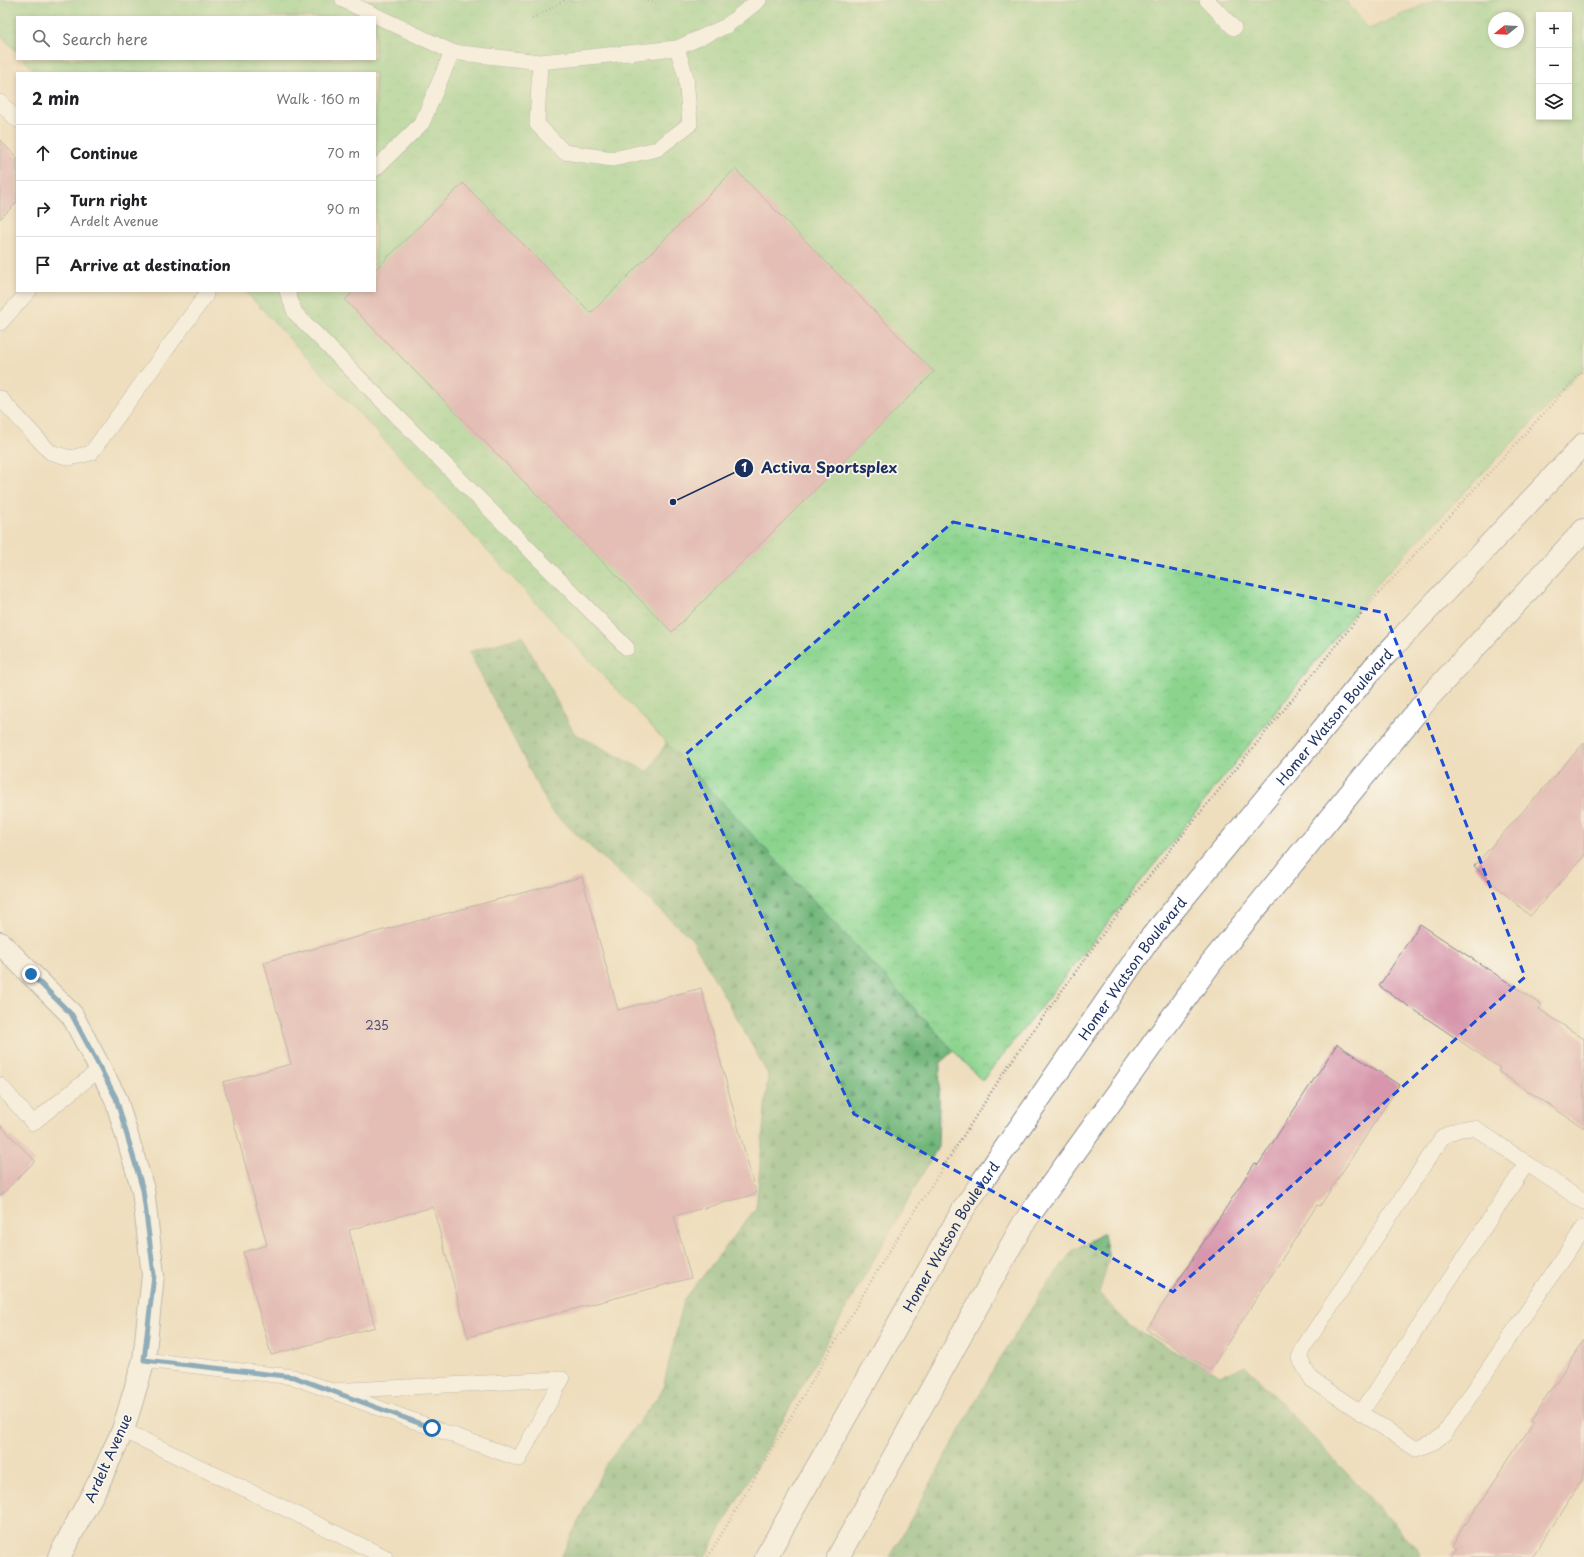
<!DOCTYPE html>
<meta charset="utf-8">
<style>
:root{--surface:#fff;--page:#f2f2f2;--text:#202124;--muted:#757577;--line:#e0e0e0}
body{margin:0;font-family:"Playpen Sans",sans-serif;background:var(--page);color:var(--text)}
.controls{position:absolute;right:12px;top:12px;display:grid;overflow:hidden;border-radius:0px;box-shadow:0 2px 6px #0003}
.controls button{width:36px;height:36px;display:grid;place-items:center;padding:0;border:0;border-bottom:1px solid var(--line);background:var(--surface);color:var(--text);font:20px sans-serif}
.compass{position:absolute;left:1488px;top:12px;width:36px;height:36px;border-radius:50%;background:var(--surface);box-shadow:0 2px 6px #0003;rotate:252deg}
.stop{position:absolute;width:12px;height:12px;margin:-9px;border:3px solid #1f6fb2;border-radius:50%;background:#fff}
.stop.end{background:#1f6fb2;border-color:#fff;box-shadow:0 1px 4px #0008}
.list{margin:0;padding:0;list-style:none}
h2{display:flex;justify-content:space-between;align-items:center;height:52px;margin:0;padding:0 16px;font-size:17px}
h2 small{font-size:13px;font-weight:400;color:var(--muted)}
.list li{display:grid;grid-template-columns:26px 1fr auto;gap:12px;align-items:center;box-sizing:border-box;height:56px;padding:0 16px;border-top:1px solid var(--line)}
.list b{display:block;font-size:15px;white-space:nowrap}
.list p{margin:0;font-size:13px;white-space:nowrap;color:var(--muted)}
.list em{font-size:13px;font-style:normal;color:var(--muted)}
.icon{flex:none;width:22px;height:22px;fill:none;stroke:currentColor;stroke-width:2;stroke-linecap:round;stroke-linejoin:round}
.map{position:relative;flex:none;width:1584px;height:1557px;overflow:hidden}
.search{position:absolute;background:var(--surface);box-shadow:0 2px 6px #0003;left:16px;top:16px;width:360px;height:44px;display:flex;align-items:center;gap:10px;box-sizing:border-box;padding:0 14px;border-radius:0px;color:var(--muted);font-size:15px}
.panel{position:absolute;background:var(--surface);box-shadow:0 2px 6px #0003;left:16px;top:72px;width:360px;height:220px;border-radius:0px}
.map>svg:first-child{display:block}
.forest{fill:url(#forest-firs);stroke:#46726c}
.park{fill:url(#park-crowns);stroke:#548276;fill-rule:evenodd}
.building{fill:#d796ac}
.lines{fill:none;stroke-linecap:round;stroke-linejoin:round}
.lane-casing{stroke:#84868e;stroke-width:16}
.street-casing{stroke:#84868e;stroke-width:24}
.secondary-casing{stroke:#84868e;stroke-width:24}
.path{stroke:#84868e;stroke-width:2.5;stroke-dasharray:1 3;stroke-linecap:butt}
.lane{stroke:#fff;stroke-width:15}
.street{stroke:#fff;stroke-width:22}
.secondary{stroke:#fff;stroke-width:22}
.route{stroke:#1f6fb2;stroke-width:5}
.marked{fill:none;stroke:#1d4ed8;stroke-width:3;stroke-dasharray:8 5;stroke-linejoin:round}
.labels{text-anchor:middle;dominant-baseline:central;stroke-width:3.5;stroke-linejoin:round;paint-order:stroke}
.number-label{font-size:12px;fill:#4a4972}
.street-label{font-size:14px;fill:#1b2f5e;stroke:#fbf7ec}
.leader{fill:none;stroke:#1b2f5e;stroke-width:1.5}
.callout-dot{fill:#1b2f5e;stroke:#fbf7ec;stroke-width:1.5}
.mark-label{font-size:12px;text-anchor:middle;font-weight:bold;fill:#fff}
.callout-label{font-size:15px;text-anchor:middle;font-weight:bold;fill:#1b2f5e;stroke:#fbf7ec;stroke-width:3.5;stroke-linejoin:round;paint-order:stroke}
</style>
<div class="map">
<svg width="1584" height="1557" viewBox="0 0 1584 1557">
<defs>
<pattern id="forest-firs" width="22" height="20" patternUnits="userSpaceOnUse"><rect width="22" height="20" fill="#71b679"/><path d="M5 1l3.5 6h-7zM16 11l3.5 6h-7z" fill="#5c9466"/></pattern>
<pattern id="park-crowns" width="20" height="18" patternUnits="userSpaceOnUse"><rect width="20" height="18" fill="#8cd48e"/><path d="M2 6a3 3 0 1 1 6 0M12 15a3 3 0 1 1 6 0" fill="none" stroke="#78b67d"/></pattern>
</defs>
<rect width="100%" height="100%" fill="#fbf7ec"/>
<filter id="ink" filterUnits="userSpaceOnUse"><feTurbulence type="fractalNoise" baseFrequency=".025" numOctaves="2"/><feDisplacementMap in="SourceGraphic" scale="8" xChannelSelector="R" yChannelSelector="G"/><feConvolveMatrix kernelMatrix="1 2 1 2 8 2 1 2 1" color-interpolation-filters="sRGB"/></filter>
<filter id="wash" filterUnits="userSpaceOnUse"><feTurbulence type="fractalNoise" baseFrequency=".012" numOctaves="4" result="noise"/><feDisplacementMap in="SourceGraphic" scale="16" xChannelSelector="R" yChannelSelector="G"/><feGaussianBlur stdDeviation="0.9" result="paint"/><feColorMatrix in="noise" values="0 0 0 0 0 0 0 0 0 0 0 0 0 0 0 0 0 1.4 0 .05"/><feComposite in="paint" operator="in"/></filter>
<g filter="url(#wash)">
<rect width="100%" height="100%" fill="#eedebd"/>
<path class="forest" d="M 522,636 L 574,733 L 648,772 L 695,698 L 1038,972 L 940,1063 L 938,1147 L 705,1557 L 561,1557 L 605,1466 L 662,1391 L 684,1300 L 756,1208 L 768,1074 L 692,939 L 551,811 L 469,652 Z
M 1104,1233 L 1109,1259 L 1099,1293 L 1131,1327 L 1221,1376 L 1245,1365 L 1417,1548 L 1420,1557 L 1225,1557 L 1222,1555 L 1218,1557 L 890,1557 L 993,1370 L 1043,1290 L 1073,1250 Z"/>
<path class="park" d="M 0,0 L 1345,0 L 1369,29 L 1435,0 L 1584,0 L 1584,368 L 1382,578 L 982,1081 L 245,291 L 375,291 L 375,73 L 37,73 L 23,59 L 375,59 L 375,17 L 17,17 L 17,52 L 0,34 ZM 1539,15 L 1569,15 L 1569,117 L 1539,117 ZM 1494,18 L 1518,18 L 1518,42 L 1494,42 Z"/>
<g id="blocks">
<path class="building" d="M 0,140 L 17,158 L 17,202 L 0,219 Z
M 735,169 L 934,372 L 672,632 L 345,300 L 354,291 L 375,291 L 375,270 L 463,183 L 591,313 Z
M 1584,743 L 1584,856 L 1530,916 L 1474,866 Z
M 582,877 L 618,1010 L 701,988 L 756,1194 L 674,1216 L 691,1278 L 468,1337 L 433,1207 L 349,1230 L 375,1327 L 271,1355 L 243,1252 L 267,1245 L 223,1082 L 291,1064 L 264,962 Z
M 1420,924 L 1542,1005 L 1539,1009 L 1584,1039 L 1584,1128 L 1498,1071 L 1500,1068 L 1379,986 Z
M 1337,1044 L 1399,1085 L 1320,1206 L 1317,1205 L 1210,1370 L 1147,1329 L 1255,1163 L 1258,1165 Z
M 0,1125 L 35,1161 L 0,1196 Z
M 1584,1340 L 1584,1478 L 1532,1557 L 1449,1557 L 1456,1547 L 1452,1545 L 1533,1423 L 1530,1421 Z"/>
</g>
</g>
<g filter="url(#ink)">
<use href="#blocks" fill-opacity="0" stroke="#84868e" stroke-width="1"/>
<g class="lines">
<g class="lane-casing">
<path id="lane" d="M 343,0 L 452,52 L 540,62 L 677,48 L 726,26 L 759,0
M 1207,0 L 1234,28
M 540,62 L 537,124 L 564,152 L 613,159 L 657,149 L 690,124 L 686,77 L 677,48
M 0,102 L 17,120
M 375,169 L 422,123 L 452,52
M 287,291 L 295,313 L 627,648
M 0,323 L 29,291
M 0,398 L 50,452 L 70,458 L 91,453 L 206,295
M 0,1085 L 33,1123 L 100,1069
M 1584,1202 L 1475,1128 C 1461,1128 1451,1130 1441,1139 L 1303,1348 L 1299,1358 L 1312,1380 L 1416,1449 L 1434,1442 L 1445,1433 L 1584,1227
M 144,1360 L 293,1377 L 519,1459 L 562,1379 L 331,1391
M 1361,1413 L 1527,1163
M 123,1430 L 385,1557"/>
</g>
<g class="street-casing">
<path id="street" d="M 0,943 L 72,1015 L 116,1099 L 143,1190 L 153,1275 L 144,1360 L 123,1430 L 99,1482 L 59,1557"/>
</g>
<g class="secondary-casing">
<g id="secondary">
<path id="s1" d="M 766,1557 L 964,1208 L 1148,941 L 1374,667 L 1584,444"/>
<path d="M 838,1557 L 1023,1224 L 1211,963 L 1429,697 L 1584,530"/>
</g>
</g>
<path class="path" d="M 648,0 L 656,3
M 532,19 L 565,0
M 708,1557 L 883,1261 L 1006,1069 L 1107,928 L 1372,601 L 1584,369"/>
<use href="#lane" class="lane"/>
<use href="#street" class="street"/>
<use href="#secondary" class="secondary"/>
</g>
</g>
<g class="lines" filter="url(#ink)">
<path class="route" d="M 31,974 L 72,1015 L 116,1098 L 143,1190 L 154,1275 L 144,1360 L 294,1377 L 432,1428"/>
</g>
<path d="M0 0H1584V1557H0ZM 953,522 L 1385,613 L 1525,977 L 1173,1292 L 854,1114 L 686,754 Z" fill="#eedebd" fill-opacity=".55" fill-rule="evenodd"/>
<path class="marked" d="M 953,522 L 1385,613 L 1525,977 L 1173,1292 L 854,1114 L 686,754 Z"/>
<g class="labels">
<g class="number-label">
<text x="377" y="1025">235</text>
</g>
<g class="street-label">
<text stroke="none"><textPath href="#s1" startOffset="1017">Homer Watson Boulevard</textPath></text>
<text stroke="none"><textPath href="#s1" startOffset="694">Homer Watson Boulevard</textPath></text>
<text stroke="none"><textPath href="#s1" startOffset="370">Homer Watson Boulevard</textPath></text>
<text transform="translate(108 1458) rotate(-66)">Ardelt Avenue</text>
</g>
</g>
<path class="leader" d="M673 502L744 468"/>
<g class="callout-dot">
<circle cx="673" cy="502" r="4"/>
<circle cx="744" cy="468" r="10"/>
</g>
<g class="mark-label">
<text x="744" y="472">1</text>
</g>
<g class="callout-label">
<text x="829" y="473">Activa Sportsplex</text>
</g>
</svg>
<div class="controls">
<button>+</button>
<button>−</button>
<button><svg class="icon" aria-label="layers" viewBox="0 0 24 24"><path d="M12 4l9 5-9 5-9-5zM3 14l9 5 9-5"/></svg></button>
</div>
<svg class="compass" viewBox="-18 -18 36 36"><path d="M0-13l5 13h-10z" fill="#e53935"/><path d="M0 13l5-13h-10z" fill="#757577"/></svg>
<div class="stop" style="left:432px;top:1428px"></div>
<div class="stop end" style="left:31px;top:974px"></div>
<div class="search"><svg class="icon" aria-label="search" viewBox="0 0 24 24"><circle cx="10" cy="10" r="6"/><path d="M15 15l6 6"/></svg>Search here</div>
<section class="panel">
<h2>2 min<small>Walk · 160 m</small></h2>
<ul class="list">
<li><svg class="icon" aria-label="ahead" viewBox="0 0 24 24"><path d="M12 20V5M6 11l6-6 6 6"/></svg><div><b>Continue</b></div><em>70 m</em></li>
<li><svg class="icon" aria-label="right" viewBox="0 0 24 24"><path d="M7 20v-9h11M14 6l5 5-5 5"/></svg><div><b>Turn right</b><p>Ardelt Avenue</p></div><em>90 m</em></li>
<li><svg class="icon" aria-label="arrive" viewBox="0 0 24 24"><path d="M6 21V4h12l-3 4 3 4H6"/></svg><div><b>Arrive at destination</b></div></li>
</ul>
</section>
</div>
